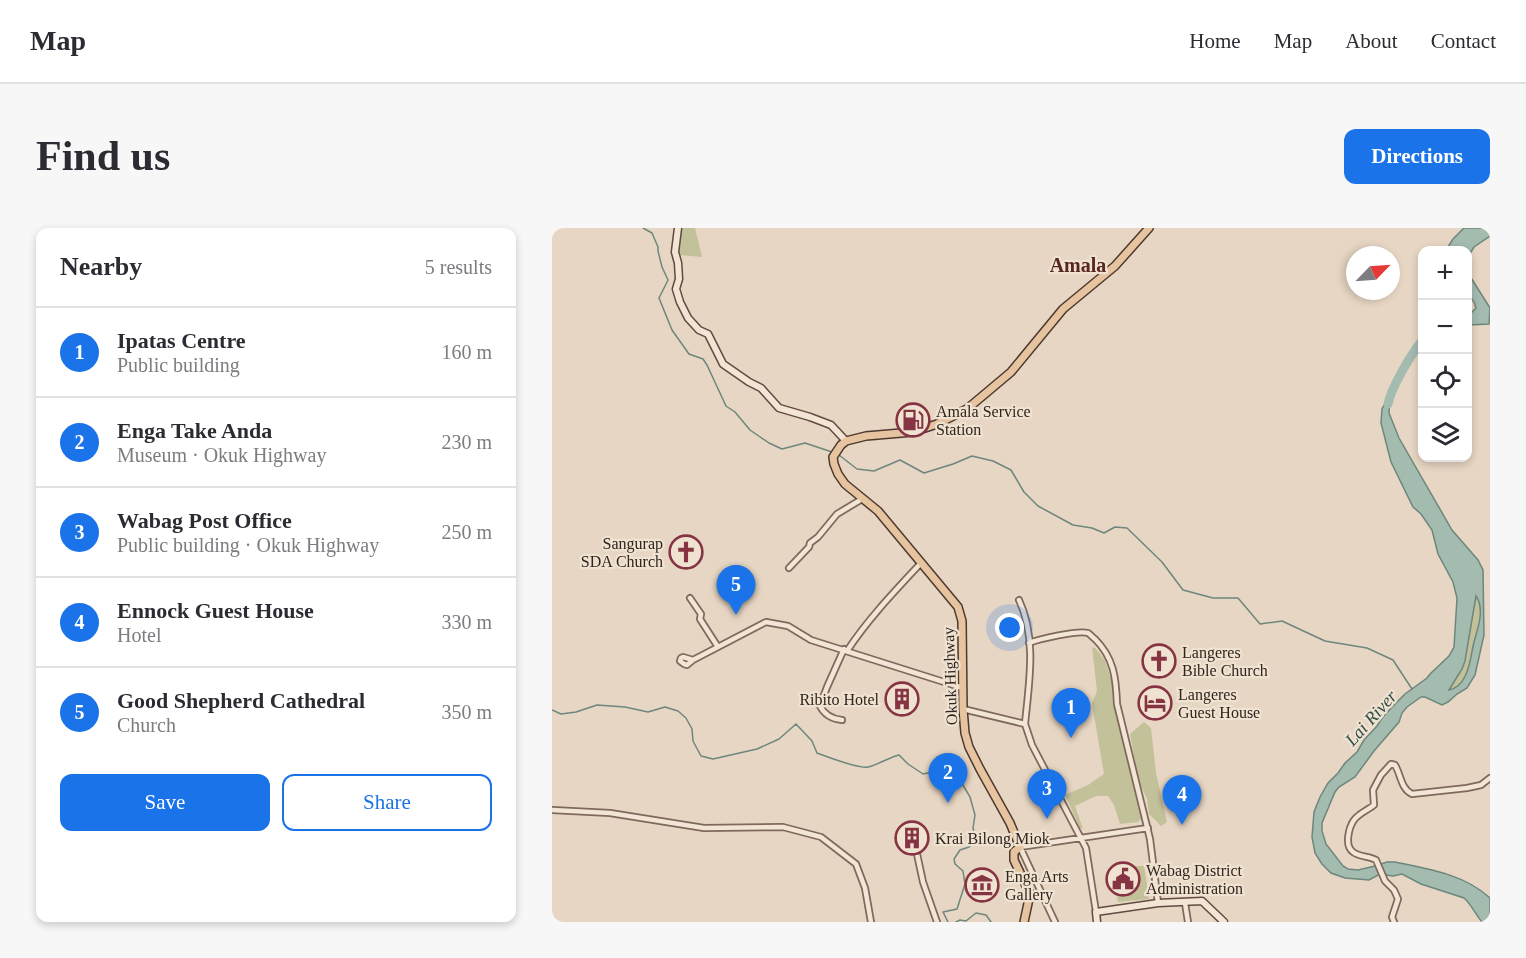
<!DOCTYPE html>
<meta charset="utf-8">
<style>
:root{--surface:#fff;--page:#f7f7f7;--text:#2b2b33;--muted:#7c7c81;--line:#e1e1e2;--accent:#1a73e8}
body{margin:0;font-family:Georgia,serif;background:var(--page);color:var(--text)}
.controls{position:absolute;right:18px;top:18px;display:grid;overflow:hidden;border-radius:12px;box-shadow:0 3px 9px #0003}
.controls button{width:54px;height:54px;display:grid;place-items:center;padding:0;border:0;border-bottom:2px solid var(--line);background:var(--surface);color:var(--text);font:30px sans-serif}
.compass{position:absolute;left:794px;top:18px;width:54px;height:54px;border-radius:50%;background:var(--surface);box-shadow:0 3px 9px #0003;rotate:65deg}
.you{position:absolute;left:458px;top:400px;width:21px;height:21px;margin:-15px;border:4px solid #fff;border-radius:50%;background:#1a73e8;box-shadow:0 0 0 9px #1a73e833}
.badge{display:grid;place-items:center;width:39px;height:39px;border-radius:50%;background:var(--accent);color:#fff;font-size:20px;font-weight:700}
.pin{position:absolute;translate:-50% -50px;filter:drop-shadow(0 2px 3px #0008)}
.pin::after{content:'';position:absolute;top:32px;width:21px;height:18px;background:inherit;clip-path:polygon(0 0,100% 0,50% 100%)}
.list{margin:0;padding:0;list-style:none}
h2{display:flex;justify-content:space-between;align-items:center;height:78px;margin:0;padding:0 24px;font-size:26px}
h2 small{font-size:20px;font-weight:400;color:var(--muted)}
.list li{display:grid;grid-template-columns:39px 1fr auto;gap:18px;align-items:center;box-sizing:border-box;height:90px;padding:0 24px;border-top:2px solid var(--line)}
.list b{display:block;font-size:22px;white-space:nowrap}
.list p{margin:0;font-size:20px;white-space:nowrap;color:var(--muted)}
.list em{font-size:20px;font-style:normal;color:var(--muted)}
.actions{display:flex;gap:12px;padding:18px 24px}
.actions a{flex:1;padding:14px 0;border:2px solid var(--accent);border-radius:12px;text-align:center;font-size:21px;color:var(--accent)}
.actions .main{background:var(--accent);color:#fff}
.icon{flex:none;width:33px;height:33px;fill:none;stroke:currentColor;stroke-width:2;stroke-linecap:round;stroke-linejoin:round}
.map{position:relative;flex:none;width:938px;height:694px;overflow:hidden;border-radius:12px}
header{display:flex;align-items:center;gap:36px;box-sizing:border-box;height:84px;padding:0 30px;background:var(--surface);border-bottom:2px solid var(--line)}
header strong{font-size:28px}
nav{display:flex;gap:33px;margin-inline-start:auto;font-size:21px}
.intro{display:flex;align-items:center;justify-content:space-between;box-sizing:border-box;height:144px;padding:0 36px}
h1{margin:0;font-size:42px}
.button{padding:15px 27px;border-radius:12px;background:var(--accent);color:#fff;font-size:21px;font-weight:700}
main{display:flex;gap:36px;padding:0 36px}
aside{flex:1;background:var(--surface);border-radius:12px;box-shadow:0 3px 9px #0003}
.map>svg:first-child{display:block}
.green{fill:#c3c199}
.water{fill:#a4bbb0;stroke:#6d877c;stroke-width:1.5;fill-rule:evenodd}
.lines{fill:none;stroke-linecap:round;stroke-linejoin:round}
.stream{stroke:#6d877c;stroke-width:1.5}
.river{stroke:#a4bbb0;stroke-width:9}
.street-casing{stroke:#7f695c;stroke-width:8}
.secondary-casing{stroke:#614a3f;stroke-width:9}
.primary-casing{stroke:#4d3930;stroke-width:10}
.street{stroke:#f3e5d5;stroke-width:4.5}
.secondary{stroke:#f3e5d5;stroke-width:6}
.primary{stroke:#e6c49f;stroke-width:7}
.labels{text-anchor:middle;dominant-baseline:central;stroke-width:4.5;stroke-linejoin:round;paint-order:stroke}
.poi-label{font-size:16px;fill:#31241e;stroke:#f0e2d1;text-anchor:start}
.street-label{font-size:16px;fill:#31241e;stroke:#f0e2d1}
.water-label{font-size:18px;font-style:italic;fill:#2f4f47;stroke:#f0e2d1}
.quarter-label{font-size:20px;font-weight:bold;fill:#582623;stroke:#f0e2d1}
</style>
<header>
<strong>Map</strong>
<nav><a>Home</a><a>Map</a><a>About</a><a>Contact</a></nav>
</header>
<div class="intro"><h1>Find us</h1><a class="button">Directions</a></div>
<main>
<aside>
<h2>Nearby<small>5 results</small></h2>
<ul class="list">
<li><span class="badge">1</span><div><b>Ipatas Centre</b><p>Public building</p></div><em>160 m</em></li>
<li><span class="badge">2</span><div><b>Enga Take Anda</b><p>Museum · Okuk Highway</p></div><em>230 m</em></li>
<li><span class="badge">3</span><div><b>Wabag Post Office</b><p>Public building · Okuk Highway</p></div><em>250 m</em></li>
<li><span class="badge">4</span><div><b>Ennock Guest House</b><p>Hotel</p></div><em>330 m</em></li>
<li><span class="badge">5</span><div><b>Good Shepherd Cathedral</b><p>Church</p></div><em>350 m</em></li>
</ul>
<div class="actions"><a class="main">Save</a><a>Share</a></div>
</aside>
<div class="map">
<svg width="938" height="694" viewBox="0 0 938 694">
<rect width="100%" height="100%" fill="#e7d6c3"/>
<path class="green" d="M 125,0 L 143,0 L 150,29 L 128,27 Z
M 924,368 C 933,381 925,400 922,414 C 918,430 917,459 896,462 L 904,450 L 913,433 Z
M 540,419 L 543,420 L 553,432 L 561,458 L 564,485 L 590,590 L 586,594 L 568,596 L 562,577 L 556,568 L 544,568 L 523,578 L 531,601 L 528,600 L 513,567 L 536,557 L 552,546 L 540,475 L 545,463 Z
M 592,494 L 599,500 L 604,545 L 615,594 L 609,598 L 597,586 L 595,571 L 586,551 L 578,506 Z
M 581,638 L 592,638 L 597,671 L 566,674 L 561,644 Z"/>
<path class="water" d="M 912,0 L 938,0 L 938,8 L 922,19 L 916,29 L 916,22 L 894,22 L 901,11 Z
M 916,45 L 938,80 L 937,96 L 916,97 L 916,86 L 918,86 L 924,80 L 922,74 L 916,66 Z
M 838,167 L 837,185 L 847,210 L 900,302 L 926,332 L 931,342 L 932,407 L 923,447 L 915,460 L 905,466 L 896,474 L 890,477 L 873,469 L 869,469 L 855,479 L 850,485 L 847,494 L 822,523 L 803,549 L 787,559 L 783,564 L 770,595 L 770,603 L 774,616 L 791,638 L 796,641 L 806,642 L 823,638 L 835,634 L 843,634 C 876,641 912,646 938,670 L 938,694 L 930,694 C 924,687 919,676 912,670 L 869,656 L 850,646 L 841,648 L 828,646 L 817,652 L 793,650 L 779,645 L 770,636 L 763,625 L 760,609 L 762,584 L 768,569 L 776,555 L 786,545 L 793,535 L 805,524 L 812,512 L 825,498 L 830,490 L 843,476 L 853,466 L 875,450 L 878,446 L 897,428 L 902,419 L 905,370 L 901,354 L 886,326 L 880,302 L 869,286 L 861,279 L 839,234 L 829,195 L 830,181 ZM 924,368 C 933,381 926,400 922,414 C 918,430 917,458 897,462 L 910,441 L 913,433 Z"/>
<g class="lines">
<path class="stream" d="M 91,0 L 100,5 L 106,19 L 106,23 L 110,39 L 116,52 L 107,70 L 120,102 L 137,126 L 151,131 L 155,137 L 174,178 L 183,184 L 198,202 L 217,215 L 230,221 L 253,215 L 280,224
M 287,227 L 305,241 L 322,243 L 348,232 L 372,245 L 401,236 L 420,228 L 441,233 L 459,242 L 472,264 L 486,278 L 521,297 L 540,300 L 552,305 L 563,299 L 575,300 L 610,334 L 631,362 L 661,370 L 686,370 L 708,396 L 730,393 L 773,413 L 815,420 L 841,432 L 860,461
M 0,482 L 9,486 L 24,484 L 45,477 L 73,479 L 96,484 L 113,479 L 126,483 L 134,490 L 140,501 L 141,513 L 149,528 L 161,531 L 205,521 L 227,511 L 244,496 L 260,513 L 265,525 C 276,529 306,541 316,539 C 323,538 338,529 347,527 L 356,536 L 371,546 L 385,543 L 411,557 L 418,569 L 423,587 L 421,600 L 424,614 L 417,619 L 408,622 L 402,631 L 403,636 L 411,643 L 413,656 L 405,681 L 391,684 L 396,694
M 404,694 L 408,692 L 414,693 L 424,685 L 434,687 L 439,694"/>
<path class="river" d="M 836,176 C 839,160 859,126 870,113"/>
<g class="street-casing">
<path id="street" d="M 237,340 L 257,319 L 258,315 L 266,309 L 285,286 L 310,271
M 138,370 L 149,386 L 148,391 L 166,419
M 467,372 C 485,410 477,455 473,496 L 480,517 L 534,620 L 544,684
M 477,415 C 487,411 526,402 536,405 C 538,406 541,410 543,411 C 562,430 564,450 565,476 L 598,611 L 606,675
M 295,423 C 316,391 343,363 369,335
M 141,432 L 135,437 L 132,436 L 128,433 L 129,430 L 131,429 L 141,432 L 214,394 L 236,398 L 259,412 L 411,460
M 411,481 L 473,496
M 290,492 C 280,491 272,486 268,478 L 275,459 L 292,421
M 0,582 L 58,585 L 152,600 L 231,599 L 269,609 L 304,636 L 313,660 L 319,694
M 365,626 L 371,654 L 385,694
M 633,675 L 636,694
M 503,694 L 468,619 L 596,600
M 842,694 L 840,689 L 846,671 L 842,662 L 833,653 L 824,632 C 817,628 807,629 801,624 C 792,618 797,599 802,592 C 807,585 816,582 822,577 L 821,562 L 829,547 L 839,536 L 843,537 C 849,547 849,561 860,566 L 915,560 L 929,557 L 938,550"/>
</g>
<g class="secondary-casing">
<path id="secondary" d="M 126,0 L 123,24 L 126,35 L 127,51 L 124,61 L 128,74 L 136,90 L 147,102 L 156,106 L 171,136 L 197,154 L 209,160 L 227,180 L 258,189 L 279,197 L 294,213
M 545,694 L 544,684 L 606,675 L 650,673 L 672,694"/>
</g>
<g class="primary-casing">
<path id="primary" d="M 472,694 L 478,666 L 462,632 L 462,624 L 468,619 L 458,595 L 428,541 L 417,519 L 413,505 L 411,481 L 410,393 L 406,379 L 326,283 L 293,256 L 286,246 L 282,236 L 281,229 L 289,217 L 294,213 L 314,208 L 361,204 L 385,196 L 415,181 L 459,144 L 511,81 L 563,38 L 597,0"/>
</g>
<use href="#street" class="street"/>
<use href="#secondary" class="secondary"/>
<use href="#primary" class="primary"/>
</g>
<defs>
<g id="fuel-ring" transform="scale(1.725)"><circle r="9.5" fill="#f0e2d1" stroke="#863443" stroke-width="1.5"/><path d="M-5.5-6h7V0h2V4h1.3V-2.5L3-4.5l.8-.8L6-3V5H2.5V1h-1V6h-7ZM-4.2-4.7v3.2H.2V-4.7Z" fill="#863443"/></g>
<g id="church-ring" transform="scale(1.725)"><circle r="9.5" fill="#f0e2d1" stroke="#863443" stroke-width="1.5"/><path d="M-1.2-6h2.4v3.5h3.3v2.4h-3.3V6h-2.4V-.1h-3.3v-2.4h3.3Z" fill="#863443"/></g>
<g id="building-ring" transform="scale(1.725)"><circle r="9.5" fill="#f0e2d1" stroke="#863443" stroke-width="1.5"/><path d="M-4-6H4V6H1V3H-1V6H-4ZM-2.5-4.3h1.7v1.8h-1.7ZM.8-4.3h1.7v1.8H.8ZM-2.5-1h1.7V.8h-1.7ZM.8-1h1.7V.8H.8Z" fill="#863443"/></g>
<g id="hotel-ring" transform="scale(1.725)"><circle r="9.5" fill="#f0e2d1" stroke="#863443" stroke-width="1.5"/><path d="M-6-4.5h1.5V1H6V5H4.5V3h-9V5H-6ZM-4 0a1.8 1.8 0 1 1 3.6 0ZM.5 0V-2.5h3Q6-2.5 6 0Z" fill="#863443"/></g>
<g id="civic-ring" transform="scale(1.725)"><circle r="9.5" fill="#f0e2d1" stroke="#863443" stroke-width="1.5"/><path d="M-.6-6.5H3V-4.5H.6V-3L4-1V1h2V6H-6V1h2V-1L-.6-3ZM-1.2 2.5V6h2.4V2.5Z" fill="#863443"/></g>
<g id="museum-ring" transform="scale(1.725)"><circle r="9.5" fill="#f0e2d1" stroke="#863443" stroke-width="1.5"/><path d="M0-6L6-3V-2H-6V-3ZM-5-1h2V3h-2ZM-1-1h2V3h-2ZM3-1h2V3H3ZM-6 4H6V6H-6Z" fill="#863443"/></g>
</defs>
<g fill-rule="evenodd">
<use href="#fuel-ring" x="361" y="192"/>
<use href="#church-ring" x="134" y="324"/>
<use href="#church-ring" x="607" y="433"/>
<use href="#building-ring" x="350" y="471"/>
<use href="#hotel-ring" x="603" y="475"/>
<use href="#building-ring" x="360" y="610"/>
<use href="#civic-ring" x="571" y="651"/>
<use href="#museum-ring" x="430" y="657"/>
</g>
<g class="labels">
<g class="poi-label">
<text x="384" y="183">Amala Service<tspan x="384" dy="18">Station</tspan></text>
<text x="111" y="315" text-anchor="end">Sangurap<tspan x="111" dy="18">SDA Church</tspan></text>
<text x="630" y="424">Langeres<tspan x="630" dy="18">Bible Church</tspan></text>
<text x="626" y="466">Langeres<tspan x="626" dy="18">Guest House</tspan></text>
<text x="327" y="471" text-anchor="end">Ribito Hotel</text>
<text x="383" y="610">Krai Bilong Miok</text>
<text x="594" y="642">Wabag District<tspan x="594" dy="18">Administration</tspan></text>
<text x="453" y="648">Enga Arts<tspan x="453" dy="18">Gallery</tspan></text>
</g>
<g class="street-label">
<text transform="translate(398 448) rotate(-92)">Okuk Highway</text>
</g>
<g class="water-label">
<text transform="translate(819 490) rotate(-48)">Lai River</text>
</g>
<g class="quarter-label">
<text x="526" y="37">Amala</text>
</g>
</g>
</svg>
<div class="controls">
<button>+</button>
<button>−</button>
<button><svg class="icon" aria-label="locate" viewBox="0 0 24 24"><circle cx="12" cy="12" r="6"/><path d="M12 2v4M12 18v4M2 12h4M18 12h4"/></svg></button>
<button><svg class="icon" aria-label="layers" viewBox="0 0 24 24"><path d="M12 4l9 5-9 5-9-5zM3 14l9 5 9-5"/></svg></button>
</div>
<svg class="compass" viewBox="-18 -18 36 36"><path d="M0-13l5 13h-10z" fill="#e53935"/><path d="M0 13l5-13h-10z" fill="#7c7c81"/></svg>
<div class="you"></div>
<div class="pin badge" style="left:519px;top:510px">1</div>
<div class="pin badge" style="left:396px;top:575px">2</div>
<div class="pin badge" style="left:495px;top:591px">3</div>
<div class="pin badge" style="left:630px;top:597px">4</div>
<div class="pin badge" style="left:184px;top:387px">5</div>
</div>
</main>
